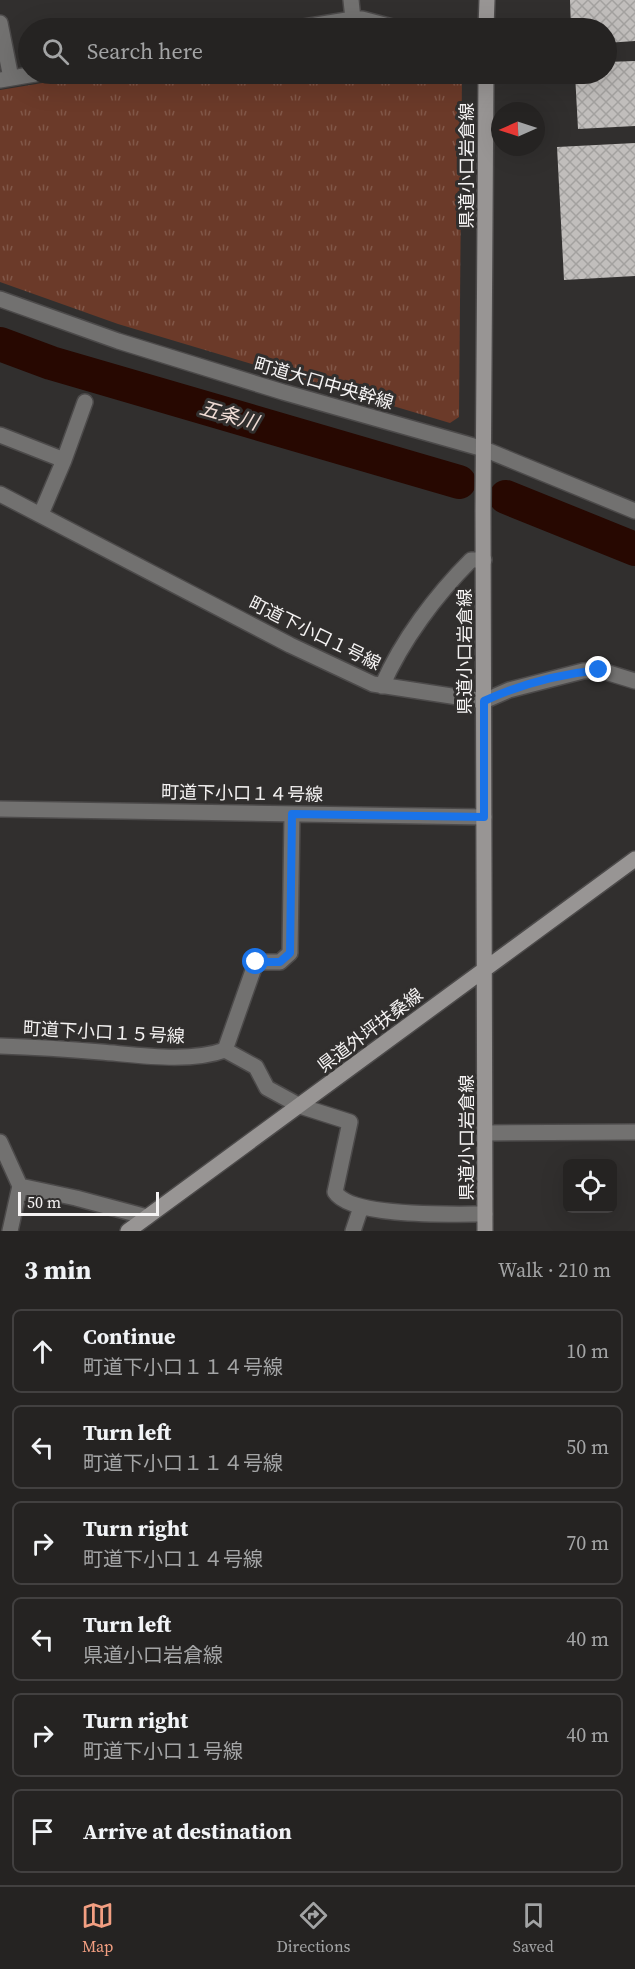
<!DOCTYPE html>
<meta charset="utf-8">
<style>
:root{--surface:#252322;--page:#312f2f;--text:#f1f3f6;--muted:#a3a4a5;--line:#424040;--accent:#f39f82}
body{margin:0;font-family:"Source Serif 4","Noto Sans JP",serif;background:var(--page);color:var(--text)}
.controls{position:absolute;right:18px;bottom:18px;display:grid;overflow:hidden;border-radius:9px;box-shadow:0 6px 24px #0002}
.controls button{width:54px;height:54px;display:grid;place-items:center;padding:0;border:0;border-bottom:2px solid var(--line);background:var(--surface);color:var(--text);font:30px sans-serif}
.compass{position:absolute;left:491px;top:102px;width:54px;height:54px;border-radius:50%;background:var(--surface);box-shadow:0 6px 24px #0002;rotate:267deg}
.scale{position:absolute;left:18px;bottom:15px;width:141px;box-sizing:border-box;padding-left:6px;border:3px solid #f5f3f3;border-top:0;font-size:16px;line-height:21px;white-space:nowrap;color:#f5f3f3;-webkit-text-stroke:4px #312f2e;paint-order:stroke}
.stop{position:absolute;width:18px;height:18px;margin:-14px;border:4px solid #1a73e8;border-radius:50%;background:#fff}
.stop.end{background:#1a73e8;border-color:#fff;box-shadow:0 2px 6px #0008}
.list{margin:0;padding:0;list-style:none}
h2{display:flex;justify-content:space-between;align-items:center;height:78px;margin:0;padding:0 24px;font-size:26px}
h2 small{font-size:20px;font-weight:400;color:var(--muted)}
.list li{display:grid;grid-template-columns:39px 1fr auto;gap:18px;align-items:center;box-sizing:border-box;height:84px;margin:0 12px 12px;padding:0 12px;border:2px solid var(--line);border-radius:9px}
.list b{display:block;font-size:22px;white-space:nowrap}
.list p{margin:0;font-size:20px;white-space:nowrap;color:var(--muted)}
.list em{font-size:20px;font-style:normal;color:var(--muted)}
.icon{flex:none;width:33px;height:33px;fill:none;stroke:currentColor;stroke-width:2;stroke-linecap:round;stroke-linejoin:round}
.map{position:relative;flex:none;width:635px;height:1231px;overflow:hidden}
.search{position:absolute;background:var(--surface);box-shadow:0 6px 24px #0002;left:18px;right:18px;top:18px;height:66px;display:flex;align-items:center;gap:15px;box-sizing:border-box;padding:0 21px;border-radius:33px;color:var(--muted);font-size:22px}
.sheet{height:654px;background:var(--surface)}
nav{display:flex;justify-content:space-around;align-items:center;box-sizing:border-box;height:84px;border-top:2px solid var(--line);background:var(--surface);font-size:16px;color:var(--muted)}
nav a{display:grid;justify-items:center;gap:3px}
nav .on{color:var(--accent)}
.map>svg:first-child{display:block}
.grass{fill:url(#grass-tufts)}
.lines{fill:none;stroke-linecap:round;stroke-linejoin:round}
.river{stroke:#270801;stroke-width:34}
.building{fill:url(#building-cross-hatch)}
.minor-casing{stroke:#4c4a4a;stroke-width:18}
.tertiary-casing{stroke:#4c4a4a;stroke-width:18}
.secondary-casing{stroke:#4c4a4a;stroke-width:18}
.minor{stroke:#727170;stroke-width:15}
.tertiary{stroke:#727170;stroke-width:15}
.secondary{stroke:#989594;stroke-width:15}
.route{stroke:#1a73e8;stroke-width:8}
.labels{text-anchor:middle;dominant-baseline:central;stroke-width:6;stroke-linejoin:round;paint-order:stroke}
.street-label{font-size:18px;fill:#f5f3f3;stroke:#312f2e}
.water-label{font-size:20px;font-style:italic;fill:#f0dcd5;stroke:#312f2e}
</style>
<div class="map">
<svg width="635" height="1231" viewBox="0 0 635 1231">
<defs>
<pattern id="grass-tufts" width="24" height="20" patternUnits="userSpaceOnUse" patternTransform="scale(1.5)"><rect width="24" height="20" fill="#6b3a29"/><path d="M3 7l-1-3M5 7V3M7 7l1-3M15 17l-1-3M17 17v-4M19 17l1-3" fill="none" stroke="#815748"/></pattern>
<pattern id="building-cross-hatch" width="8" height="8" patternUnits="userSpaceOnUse" patternTransform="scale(1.5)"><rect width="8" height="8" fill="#c1bebc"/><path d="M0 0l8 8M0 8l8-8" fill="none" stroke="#a3a19f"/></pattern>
</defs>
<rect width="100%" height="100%" fill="#312f2e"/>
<path class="grass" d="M 97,74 L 462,74 L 459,417 L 450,423 L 118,324 L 0,282 L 0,90 Z"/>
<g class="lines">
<path class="river" d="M 0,344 L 51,363 L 459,482
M 506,497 L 635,549"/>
</g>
<path class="building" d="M 570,0 L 635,0 L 635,41 L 606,43 L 606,28 L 571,28 Z
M 635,61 L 635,126 L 578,129 L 575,74 L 606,74 L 606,62 Z
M 635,143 L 635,276 L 564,280 L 557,147 Z"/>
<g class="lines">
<g class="minor-casing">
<path id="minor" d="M 351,0 L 353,19 L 362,19 L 396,28
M 0,23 L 11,78
M 298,28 L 353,19
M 0,80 L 35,74
M 0,435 L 64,460
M 0,494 L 290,645 L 373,684 L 484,701 L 509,690 L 583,671 L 599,670 L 635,681
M 41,514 L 64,460 L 85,402
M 382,686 C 402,640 436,595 471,560 L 484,560
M 0,809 L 484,817
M 0,1046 C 34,1047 67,1049 101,1052 C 138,1055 190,1063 225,1050 L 256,1067 L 267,1088 L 300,1106 L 350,1122 L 335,1192 C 351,1218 455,1214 485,1214
M 225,1050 L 256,962 L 280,962 L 290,953 L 292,814
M 485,1133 L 635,1132
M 0,1142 L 20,1186 L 10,1231
M 20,1186 L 76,1198 L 147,1217
M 353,1231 L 361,1207"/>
</g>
<g class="tertiary-casing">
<path id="tertiary" d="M 0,299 L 118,341 L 283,392 L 484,449 L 635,511"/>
</g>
<g class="secondary-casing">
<path id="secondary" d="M 486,28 L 487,0
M 128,1231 L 635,859
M 485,1231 L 483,511 L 486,74"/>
</g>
<use href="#minor" class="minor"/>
<use href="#tertiary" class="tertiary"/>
<use href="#secondary" class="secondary"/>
</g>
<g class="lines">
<path class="route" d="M 256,962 L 280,962 L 290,953 L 292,814 L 484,817 L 484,701 C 519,685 560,674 599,670"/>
</g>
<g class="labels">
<g class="street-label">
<text transform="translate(466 166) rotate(-90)">県道小口岩倉線</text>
<text transform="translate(324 383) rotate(16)">町道大口中央幹線</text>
<text transform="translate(315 633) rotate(26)">町道下小口１号線</text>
<text transform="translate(464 652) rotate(-90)">県道小口岩倉線</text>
<text transform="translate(242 793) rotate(1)">町道下小口１４号線</text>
<text transform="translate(370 1030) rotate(-37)">県道外坪扶桑線</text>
<text transform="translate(104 1032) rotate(3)">町道下小口１５号線</text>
<text transform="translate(466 1138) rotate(-90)">県道小口岩倉線</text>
</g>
<g class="water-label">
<text transform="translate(229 415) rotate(16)">五条川</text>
</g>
</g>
</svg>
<div class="controls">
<button><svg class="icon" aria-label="locate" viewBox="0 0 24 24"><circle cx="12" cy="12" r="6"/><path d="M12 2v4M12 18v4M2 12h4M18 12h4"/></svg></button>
</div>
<svg class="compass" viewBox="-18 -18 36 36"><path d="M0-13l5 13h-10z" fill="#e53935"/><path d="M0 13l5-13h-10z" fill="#a3a4a5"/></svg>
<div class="scale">50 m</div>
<div class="stop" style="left:256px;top:962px"></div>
<div class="stop end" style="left:599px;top:670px"></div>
<div class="search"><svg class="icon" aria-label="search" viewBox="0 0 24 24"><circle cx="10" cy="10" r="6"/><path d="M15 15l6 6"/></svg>Search here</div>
</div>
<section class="sheet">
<h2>3 min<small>Walk · 210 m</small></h2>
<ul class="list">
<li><svg class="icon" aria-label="ahead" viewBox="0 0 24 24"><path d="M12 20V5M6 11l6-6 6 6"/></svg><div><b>Continue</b><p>町道下小口１１４号線</p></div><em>10 m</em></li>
<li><svg class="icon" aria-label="left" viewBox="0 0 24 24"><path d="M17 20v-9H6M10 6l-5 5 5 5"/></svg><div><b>Turn left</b><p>町道下小口１１４号線</p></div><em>50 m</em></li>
<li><svg class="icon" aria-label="right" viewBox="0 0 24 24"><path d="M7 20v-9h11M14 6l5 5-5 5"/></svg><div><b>Turn right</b><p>町道下小口１４号線</p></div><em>70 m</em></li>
<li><svg class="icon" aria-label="left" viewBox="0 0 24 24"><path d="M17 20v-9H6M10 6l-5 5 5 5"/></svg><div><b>Turn left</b><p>県道小口岩倉線</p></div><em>40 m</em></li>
<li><svg class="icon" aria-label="right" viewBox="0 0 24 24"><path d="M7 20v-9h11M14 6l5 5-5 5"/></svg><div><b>Turn right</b><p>町道下小口１号線</p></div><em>40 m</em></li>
<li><svg class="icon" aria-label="arrive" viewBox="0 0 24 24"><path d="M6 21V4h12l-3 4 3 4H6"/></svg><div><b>Arrive at destination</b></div></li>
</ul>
</section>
<nav>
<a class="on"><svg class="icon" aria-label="map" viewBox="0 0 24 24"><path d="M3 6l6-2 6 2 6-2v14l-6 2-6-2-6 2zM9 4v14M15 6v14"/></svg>Map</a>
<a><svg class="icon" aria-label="directions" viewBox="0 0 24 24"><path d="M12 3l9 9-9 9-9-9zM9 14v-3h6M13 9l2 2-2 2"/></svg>Directions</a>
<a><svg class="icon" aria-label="saved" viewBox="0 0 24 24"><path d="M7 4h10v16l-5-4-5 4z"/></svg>Saved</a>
</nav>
